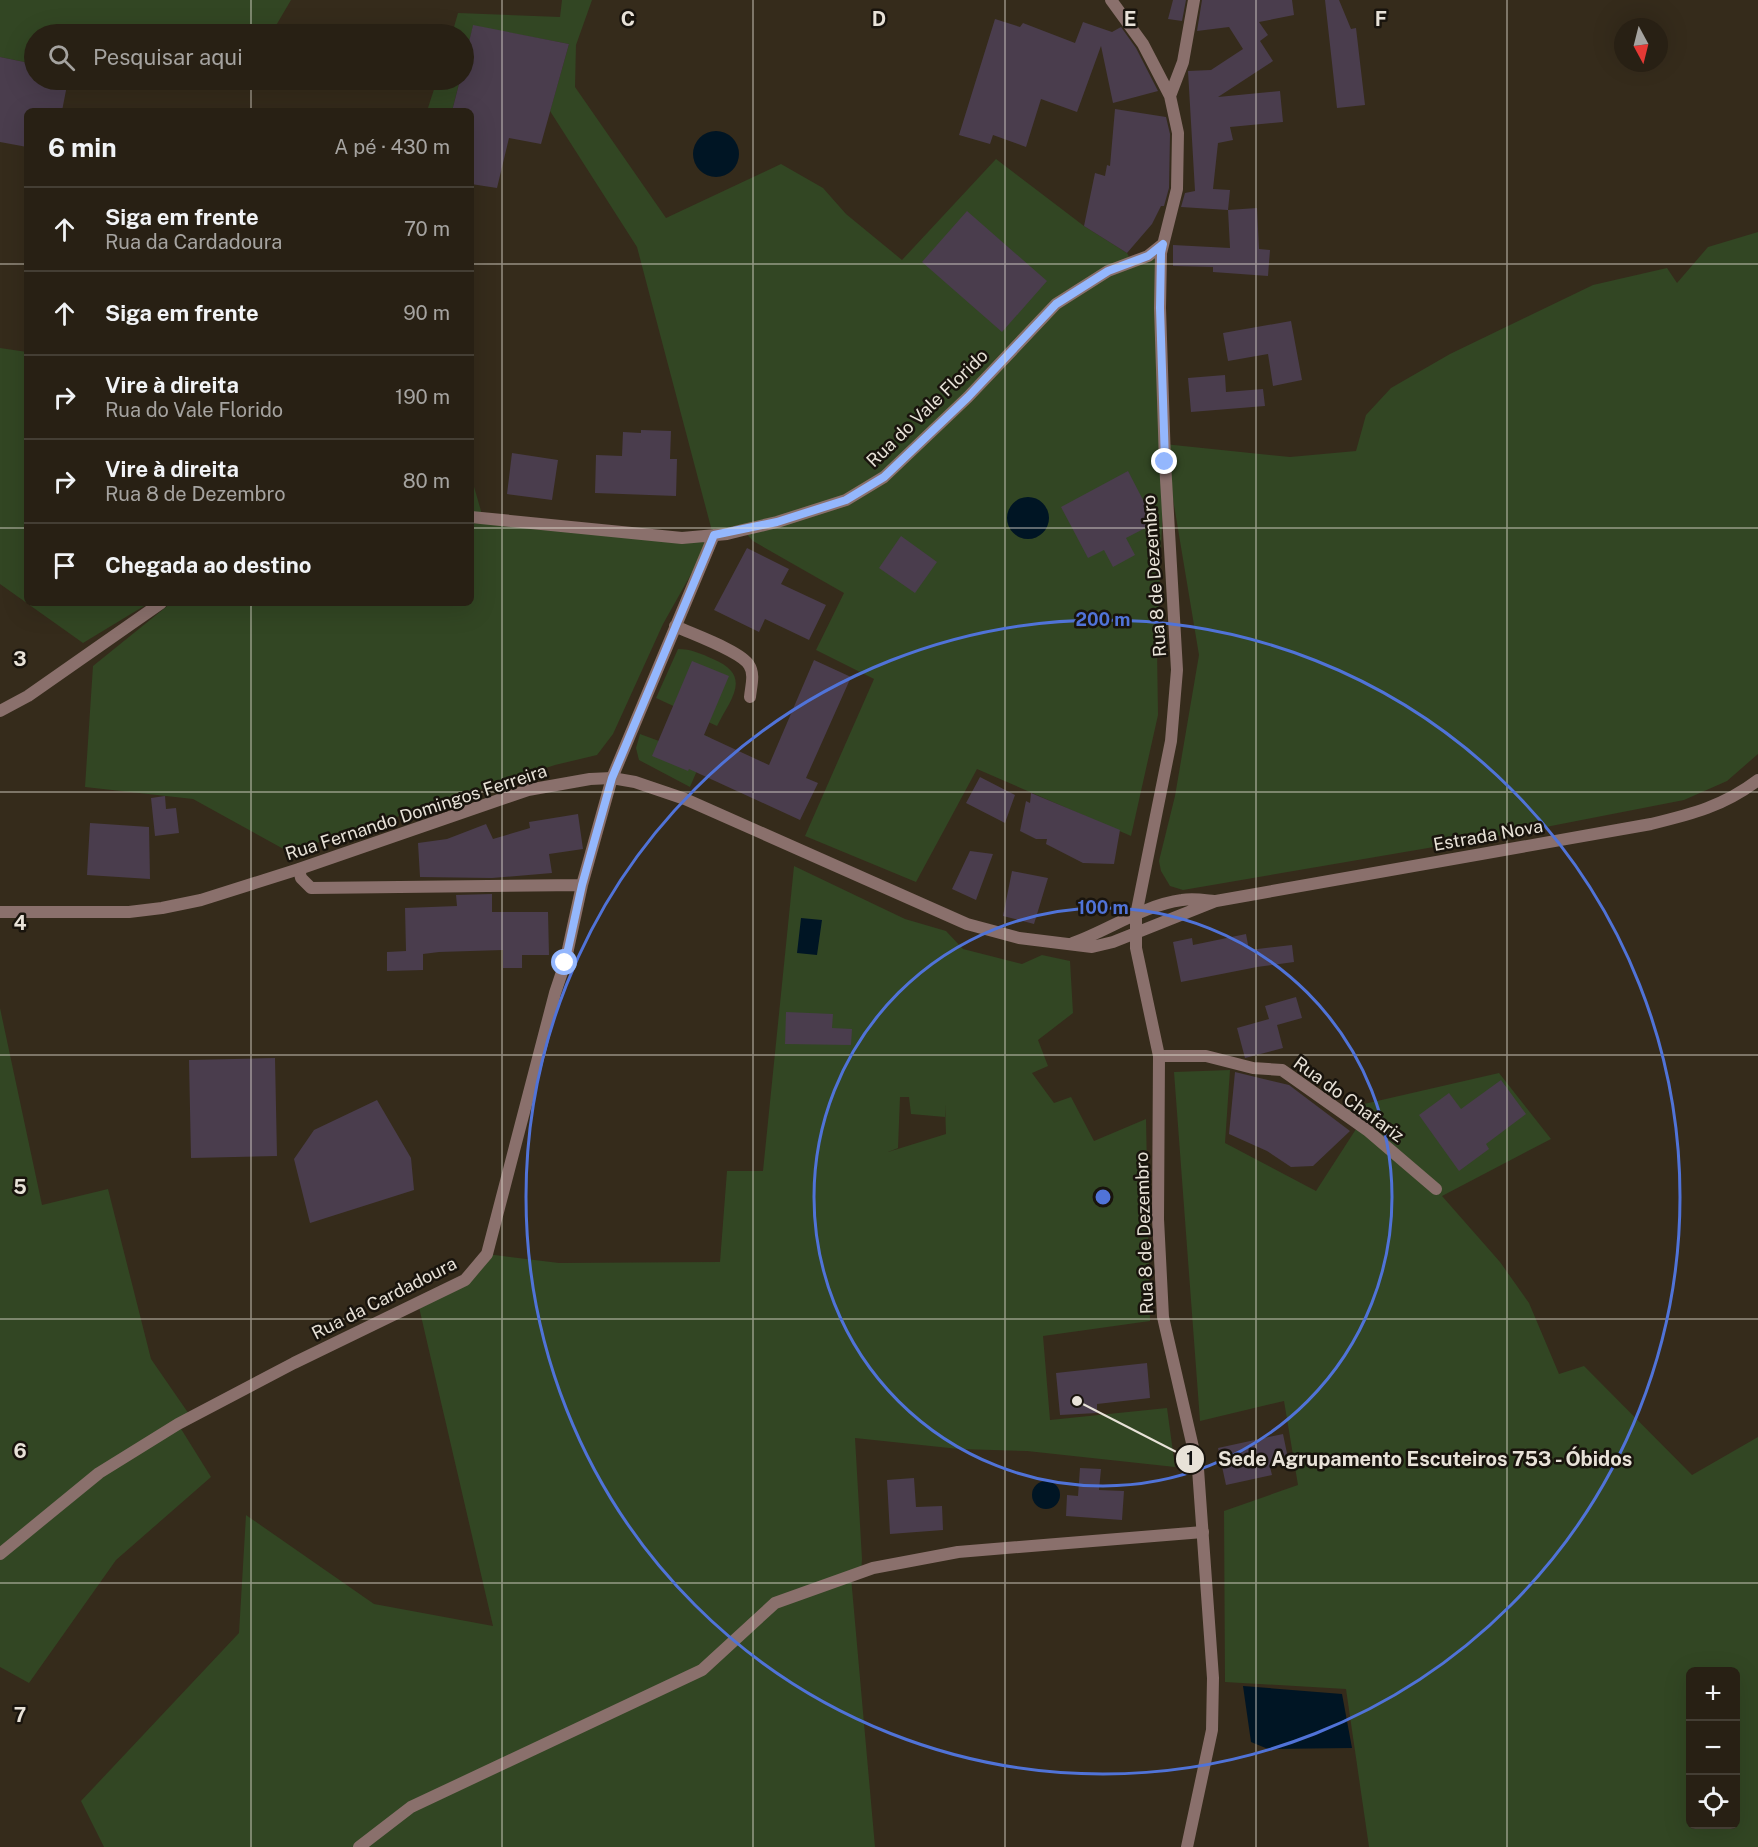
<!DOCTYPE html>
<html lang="pt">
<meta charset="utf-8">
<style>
:root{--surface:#282014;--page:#30281d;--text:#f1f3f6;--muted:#a5a3a0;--line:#443e34}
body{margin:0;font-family:"Public Sans",sans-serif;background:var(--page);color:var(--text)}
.controls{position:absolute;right:18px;bottom:18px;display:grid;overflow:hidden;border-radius:9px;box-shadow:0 6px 24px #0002}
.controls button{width:54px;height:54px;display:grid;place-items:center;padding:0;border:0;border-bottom:2px solid var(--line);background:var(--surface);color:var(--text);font:30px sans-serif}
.compass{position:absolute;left:1614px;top:18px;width:54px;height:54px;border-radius:50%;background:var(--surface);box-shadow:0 6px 24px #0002;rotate:173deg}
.stop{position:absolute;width:18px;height:18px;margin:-14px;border:4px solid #94b7fd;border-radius:50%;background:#fff}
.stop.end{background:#94b7fd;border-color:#fff;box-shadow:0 2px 6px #0008}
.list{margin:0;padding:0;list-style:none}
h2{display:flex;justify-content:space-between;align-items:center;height:78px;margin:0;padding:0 24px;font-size:26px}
h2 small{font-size:20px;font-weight:400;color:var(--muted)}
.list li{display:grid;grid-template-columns:39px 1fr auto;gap:18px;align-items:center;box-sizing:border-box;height:84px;padding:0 24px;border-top:2px solid var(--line)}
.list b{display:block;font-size:22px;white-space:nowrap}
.list p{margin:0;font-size:20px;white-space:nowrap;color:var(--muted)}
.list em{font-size:20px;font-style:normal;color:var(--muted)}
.icon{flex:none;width:33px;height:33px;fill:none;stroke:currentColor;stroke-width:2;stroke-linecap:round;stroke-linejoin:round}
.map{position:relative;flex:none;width:1758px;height:1847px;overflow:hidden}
.search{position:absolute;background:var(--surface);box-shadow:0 6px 24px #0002;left:24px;top:24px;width:450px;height:66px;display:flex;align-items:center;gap:15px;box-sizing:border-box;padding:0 21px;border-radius:33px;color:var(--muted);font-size:22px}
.panel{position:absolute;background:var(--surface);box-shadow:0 6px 24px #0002;left:24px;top:108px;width:450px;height:498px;border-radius:9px}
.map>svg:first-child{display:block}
.green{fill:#324623;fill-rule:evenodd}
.water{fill:#001524}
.building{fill:#4a3d4d}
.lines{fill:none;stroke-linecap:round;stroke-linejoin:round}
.minor{stroke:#8a706c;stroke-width:12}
.tertiary{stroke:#8a706c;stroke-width:12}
.route{stroke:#94b7fd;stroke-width:8}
.grid{fill:none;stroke:#e8e2d8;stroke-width:1.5;stroke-opacity:0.55}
.ring{fill:none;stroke:#5073d8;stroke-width:3}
.labels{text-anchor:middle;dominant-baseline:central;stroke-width:5;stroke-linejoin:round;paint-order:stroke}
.street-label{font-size:18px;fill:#e8e2d8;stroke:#19140d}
.grid-label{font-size:20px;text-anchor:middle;font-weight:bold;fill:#e8e2d8;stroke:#19140d;stroke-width:5;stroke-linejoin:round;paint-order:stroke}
.centre{fill:#5073d8;stroke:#19140d;stroke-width:3}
.ring-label{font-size:18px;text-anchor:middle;font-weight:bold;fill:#5073d8;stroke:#19140d;stroke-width:5;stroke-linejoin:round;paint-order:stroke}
.leader{fill:none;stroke:#e8e2d8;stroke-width:2}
.callout-dot{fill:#e8e2d8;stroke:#19140d;stroke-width:2}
.mark-label{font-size:18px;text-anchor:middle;font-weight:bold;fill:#111}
.callout-label{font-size:20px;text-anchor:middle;font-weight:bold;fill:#e8e2d8;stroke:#19140d;stroke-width:5;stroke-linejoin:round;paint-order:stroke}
</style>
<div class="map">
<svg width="1758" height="1847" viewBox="0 0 1758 1847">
<rect width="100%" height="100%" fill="#352b1b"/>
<path class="green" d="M 0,0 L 291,0 L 271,34 L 34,34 L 34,64 L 0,57 Z
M 562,0 L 592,0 L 576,45 L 575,87 L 666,218 L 781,164 L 823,188 L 846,214 L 902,260 L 996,159 L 1084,226 L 1127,253 L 1132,262 L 1161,253 L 1164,444 L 1290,457 L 1356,451 L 1366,415 L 1391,388 L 1450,354 L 1593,285 L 1667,268 L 1677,283 L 1708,247 L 1758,232 L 1758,754 L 1727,781 L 1684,800 L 1510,834 L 1183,890 L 1170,886 L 1161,871 L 1159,861 L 1175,796 L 1199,655 L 1165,451 L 1157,648 L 1158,715 L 1131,836 L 977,769 L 916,882 L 805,836 L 874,679 L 816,650 L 844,593 L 753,541 L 743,530 L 713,535 L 663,624 L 613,734 L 597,755 L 555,765 L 289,852 L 193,799 L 85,787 L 93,666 L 171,603 L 471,603 L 471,441 L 471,476 L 483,518 L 713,535 L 637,247 L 550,111 L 569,44 L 473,26 L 464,63 L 464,34 L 452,34 L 458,13 L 560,17 Z
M 437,80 L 460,80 L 452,111 L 427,111 Z
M 0,348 L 27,352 L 27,603 L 149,603 L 83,643 L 0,584 Z
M 678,649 C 691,649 702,654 713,659 C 753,676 731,698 717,726 L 656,698 Z
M 640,734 L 659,741 L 704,735 L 711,738 L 690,787 L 639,760 L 636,748 Z
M 794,866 L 905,919 L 946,931 L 963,949 L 1022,964 L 1042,955 L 1070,961 L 1073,1013 L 1038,1040 L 1048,1066 L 1032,1073 L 1054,1103 L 1071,1097 L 1094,1141 L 1146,1119 L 1150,1321 L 1043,1336 L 1050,1420 L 1167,1408 L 1175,1467 L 1027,1451 L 959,1449 L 855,1438 L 862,1559 L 861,1572 L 851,1577 L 875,1847 L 104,1847 L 81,1801 L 239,1633 L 246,1515 L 374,1604 L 493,1626 L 418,1303 L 465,1280 L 487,1254 L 559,1263 L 720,1262 L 727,1171 L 763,1171 ZM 900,1097 L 909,1097 L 911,1114 L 945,1117 L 945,1104 L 946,1134 L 888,1152 L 898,1148 Z
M 0,1008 L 42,1205 L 108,1189 L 151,1359 L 191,1417 L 178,1424 L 211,1477 L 116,1560 L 29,1683 L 0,1667 Z
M 1230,1070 L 1225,1143 L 1316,1191 L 1358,1126 L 1338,1110 L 1499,1073 L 1551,1139 L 1442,1196 L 1500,1262 L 1529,1303 L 1559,1374 L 1584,1366 L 1692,1475 L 1758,1437 L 1758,1847 L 1369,1847 L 1346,1689 L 1225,1682 L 1224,1511 L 1298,1485 L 1284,1401 L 1200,1421 L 1174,1072 ZM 1690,1672 L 1736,1672 L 1736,1824 L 1690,1824 Z"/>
<path class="water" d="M693 154a23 23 0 1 1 46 0a23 23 0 1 1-46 0Z
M1007 518a21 21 0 1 1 42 0a21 21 0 1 1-42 0Z
M 801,918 L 822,920 L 817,955 L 797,953 Z
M1032 1495a14 14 0 1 1 28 0a14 14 0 1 1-28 0Z
M 1243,1686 L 1342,1694 L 1352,1748 L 1268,1749 L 1251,1742 Z"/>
<path class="building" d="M 1173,0 L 1186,0 L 1182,21 L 1168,19 Z
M 1202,0 L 1292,0 L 1294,15 L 1259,22 L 1268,35 L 1260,41 L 1273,61 L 1218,97 L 1280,91 L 1283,122 L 1230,127 L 1233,140 L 1218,143 L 1213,189 L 1230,190 L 1228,210 L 1181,207 L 1185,193 L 1195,191 L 1188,71 L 1211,70 L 1243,49 L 1229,27 L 1197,31 Z
M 1325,0 L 1339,0 L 1351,29 L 1356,28 L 1365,105 L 1337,108 Z
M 995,19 L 1020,27 L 1023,23 L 1075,43 L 1083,22 L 1112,32 L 1121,27 L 1136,48 L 1158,91 L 1113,103 L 1101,46 L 1077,112 L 1041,99 L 1026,147 L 993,135 L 990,144 L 959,135 Z
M 473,25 L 569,44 L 541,144 L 509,138 L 497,188 L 471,184 L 471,111 L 452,111 L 460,80 L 464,80 L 464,63 Z
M 0,57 L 34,64 L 34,80 L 68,80 L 62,111 L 27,111 L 27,147 L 0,142 Z
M 1115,109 L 1166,117 L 1170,134 L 1169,188 L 1164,206 L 1161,206 L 1152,224 L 1127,253 L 1084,226 L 1095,173 L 1105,176 L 1107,165 L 1110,166 Z
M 1257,208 L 1259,249 L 1270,250 L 1268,276 L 1213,272 L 1213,267 L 1173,266 L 1173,245 L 1230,248 L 1228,210 Z
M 967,211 L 1047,281 L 1002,332 L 922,262 Z
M 1291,321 L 1302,380 L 1273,386 L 1268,354 L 1228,361 L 1223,333 Z
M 1225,375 L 1226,392 L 1263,389 L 1265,406 L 1191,412 L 1188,378 Z
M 641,430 L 671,431 L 670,459 L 677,459 L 676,496 L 595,493 L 596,455 L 622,456 L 623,432 L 641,433 Z
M 512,453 L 558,460 L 552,500 L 507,494 Z
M 1128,471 L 1155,523 L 1126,538 L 1135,555 L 1113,567 L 1104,550 L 1088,558 L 1061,507 Z
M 901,536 L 937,562 L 915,593 L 879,568 Z
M 747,548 L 789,569 L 781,584 L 826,605 L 809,640 L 765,619 L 759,632 L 714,610 Z
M 814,660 L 851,677 L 806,778 L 818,783 L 800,820 L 689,769 L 688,771 L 652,756 L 692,661 L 729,676 L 704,735 L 769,765 Z
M 980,777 L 1015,795 L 1005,823 L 966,803 Z
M 1031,793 L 1120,830 L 1114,864 L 1083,863 L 1046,844 L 1047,839 L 1036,839 L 1020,831 L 1026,801 L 1030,803 Z
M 165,796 L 166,809 L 176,808 L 179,833 L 155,836 L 151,798 Z
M 578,814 L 583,849 L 549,854 L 552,873 L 492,878 L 420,877 L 418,843 L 447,839 L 486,824 L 493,839 L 530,828 L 529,822 Z
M 90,823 L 149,827 L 150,879 L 87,875 Z
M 970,851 L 993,854 L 976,900 L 952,889 Z
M 1012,871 L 1048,878 L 1034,924 L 1003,916 Z
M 492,894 L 492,912 L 548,912 L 549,955 L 522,955 L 522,968 L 503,968 L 503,950 L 439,952 L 423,954 L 423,970 L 387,971 L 387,952 L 406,951 L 405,908 L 457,906 L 456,895 Z
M 1246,934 L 1249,950 L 1292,945 L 1294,962 L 1257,967 L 1181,982 L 1173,942 L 1192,938 L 1193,945 Z
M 1296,997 L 1302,1018 L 1277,1025 L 1283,1048 L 1245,1058 L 1237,1028 L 1269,1019 L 1265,1006 Z
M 786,1012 L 833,1014 L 832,1028 L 852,1029 L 851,1045 L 785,1044 Z
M 275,1058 L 277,1156 L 191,1158 L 189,1060 Z
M 1235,1072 L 1289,1085 L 1350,1131 L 1313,1166 L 1291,1167 L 1267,1151 L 1229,1134 Z
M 1501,1080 L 1526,1114 L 1486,1144 L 1489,1149 L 1459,1171 L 1419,1115 L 1449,1093 L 1461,1109 Z
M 377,1100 L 411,1158 L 414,1190 L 310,1223 L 294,1159 L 314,1130 Z
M 1147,1363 L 1150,1398 L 1097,1404 L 1097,1413 L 1060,1415 L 1056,1373 Z
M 1283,1434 L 1289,1463 L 1270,1467 L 1272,1475 L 1226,1485 L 1218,1448 Z
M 1080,1468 L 1101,1469 L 1099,1490 L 1124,1491 L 1122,1520 L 1066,1516 L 1067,1495 L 1078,1496 Z
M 914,1478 L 916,1507 L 942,1506 L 943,1530 L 890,1534 L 887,1480 Z"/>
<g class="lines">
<path class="minor" d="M 1111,0 L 1143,44 L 1170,96 L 1178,133 L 1177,189 L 1161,253 L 1160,308 L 1165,462 L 1177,670 L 1171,741 L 1136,915
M 1170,96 L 1183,62 L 1194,0
M 471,517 L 682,538 L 727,534 L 743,530 L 777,522 L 846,500 L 884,477 L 968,397 L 1056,304 L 1108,271 L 1148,256 L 1163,244
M 675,626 C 692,634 741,651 749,665 C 755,674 751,686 750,697
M 0,711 L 28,696 L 161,603
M 299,869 L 301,878 L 311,888 L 582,885
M 1159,1056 L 1206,1056 L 1253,1068 L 1282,1070 L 1367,1130 L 1436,1189
M 0,1554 L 99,1473 L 178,1424 L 294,1363 L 465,1280 L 487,1254 L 555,993 L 565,963 L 582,885 L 612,778 L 714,535
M 359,1847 L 411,1807 L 702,1670 L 775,1603 L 873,1568 L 958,1552 L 1203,1532"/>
<path class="tertiary" d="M 0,912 L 129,912 L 162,908 L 201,900 L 299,869 L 528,790 L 590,779 L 612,778 L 635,782 L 685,799 L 967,924 L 1019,938 L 1092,947 L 1113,942 L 1216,901 L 1651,824 C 1692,814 1724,806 1758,780
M 1136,915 L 1136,948 L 1159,1056 L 1158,1219 L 1163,1317 L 1198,1469 L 1213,1678 L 1212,1730 L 1187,1847
M 1073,943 C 1109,930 1144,905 1182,900 C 1193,898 1204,900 1214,901"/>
</g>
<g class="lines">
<path class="route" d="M 565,963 L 582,885 L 612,778 L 714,535 L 777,522 L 846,500 L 884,477 L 968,397 L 1056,304 L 1108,271 L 1148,256 L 1163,244 L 1161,253 L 1160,308 L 1165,462"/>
</g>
<path class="grid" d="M 251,0 L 251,34M 502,0 L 502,1847M 753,0 L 753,1847M 1005,0 L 1005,1847M 1256,0 L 1256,1847M 1507,0 L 1507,1847M 251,80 L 251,111M 0,264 L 27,264M 471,264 L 1758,264M 0,528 L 27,528M 471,528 L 1758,528M 251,603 L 251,1847M 0,792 L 1758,792M 0,1055 L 1758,1055M 0,1319 L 1758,1319M 0,1583 L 1758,1583"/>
<g class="ring">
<circle cx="1103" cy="1197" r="289"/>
<circle cx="1103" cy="1197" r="577"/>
</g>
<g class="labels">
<g class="street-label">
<text transform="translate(927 408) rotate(-44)">Rua do Vale Florido</text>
<text transform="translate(1154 576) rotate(-94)">Rua 8 de Dezembro</text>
<text transform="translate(416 812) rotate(-18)">Rua Fernando Domingos Ferreira</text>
<text transform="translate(1488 835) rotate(-10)">Estrada Nova</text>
<text transform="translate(1349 1099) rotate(36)">Rua do Chafariz</text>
<text transform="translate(1144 1233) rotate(-92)">Rua 8 de Dezembro</text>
<text transform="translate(384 1298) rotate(-27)">Rua da Cardadoura</text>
</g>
</g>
<g class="grid-label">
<text x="628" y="26">C</text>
<text x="879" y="26">D</text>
<text x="1130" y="26">E</text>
<text x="1381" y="26">F</text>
<text x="20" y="666">3</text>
<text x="20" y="930">4</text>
<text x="20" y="1194">5</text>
<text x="20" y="1458">6</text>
<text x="20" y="1722">7</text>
</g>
<circle cx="1103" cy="1197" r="9" class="centre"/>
<g class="ring-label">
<text x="1103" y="626">200 m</text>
<text x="1103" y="914">100 m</text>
</g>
<path class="leader" d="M1077 1401L1190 1459"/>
<g class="callout-dot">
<circle cx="1077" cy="1401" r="6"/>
<circle cx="1190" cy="1459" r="15"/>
</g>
<g class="mark-label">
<text x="1190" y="1465">1</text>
</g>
<g class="callout-label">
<text x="1425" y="1466">Sede Agrupamento Escuteiros 753 - Óbidos</text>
</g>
</svg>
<div class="controls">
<button>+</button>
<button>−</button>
<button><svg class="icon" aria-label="locate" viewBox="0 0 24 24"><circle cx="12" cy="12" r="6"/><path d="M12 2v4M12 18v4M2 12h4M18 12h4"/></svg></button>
</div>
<svg class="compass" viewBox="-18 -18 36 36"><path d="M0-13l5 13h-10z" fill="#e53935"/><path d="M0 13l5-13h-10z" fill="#a5a3a0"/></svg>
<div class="stop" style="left:565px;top:963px"></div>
<div class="stop end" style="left:1165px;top:462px"></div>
<div class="search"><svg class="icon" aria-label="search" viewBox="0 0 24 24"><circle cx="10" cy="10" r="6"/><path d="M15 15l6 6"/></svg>Pesquisar aqui</div>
<section class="panel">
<h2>6 min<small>A pé · 430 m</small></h2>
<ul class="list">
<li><svg class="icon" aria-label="ahead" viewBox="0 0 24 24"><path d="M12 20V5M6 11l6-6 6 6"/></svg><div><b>Siga em frente</b><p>Rua da Cardadoura</p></div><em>70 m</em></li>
<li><svg class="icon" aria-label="ahead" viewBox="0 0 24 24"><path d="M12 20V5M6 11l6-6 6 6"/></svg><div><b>Siga em frente</b></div><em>90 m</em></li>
<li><svg class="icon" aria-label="right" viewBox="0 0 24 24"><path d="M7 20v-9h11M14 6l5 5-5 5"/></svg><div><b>Vire à direita</b><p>Rua do Vale Florido</p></div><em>190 m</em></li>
<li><svg class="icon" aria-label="right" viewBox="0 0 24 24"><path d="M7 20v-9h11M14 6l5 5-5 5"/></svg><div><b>Vire à direita</b><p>Rua 8 de Dezembro</p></div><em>80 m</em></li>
<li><svg class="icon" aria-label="arrive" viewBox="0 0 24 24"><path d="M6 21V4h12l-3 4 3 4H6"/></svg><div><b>Chegada ao destino</b></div></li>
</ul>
</section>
</div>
